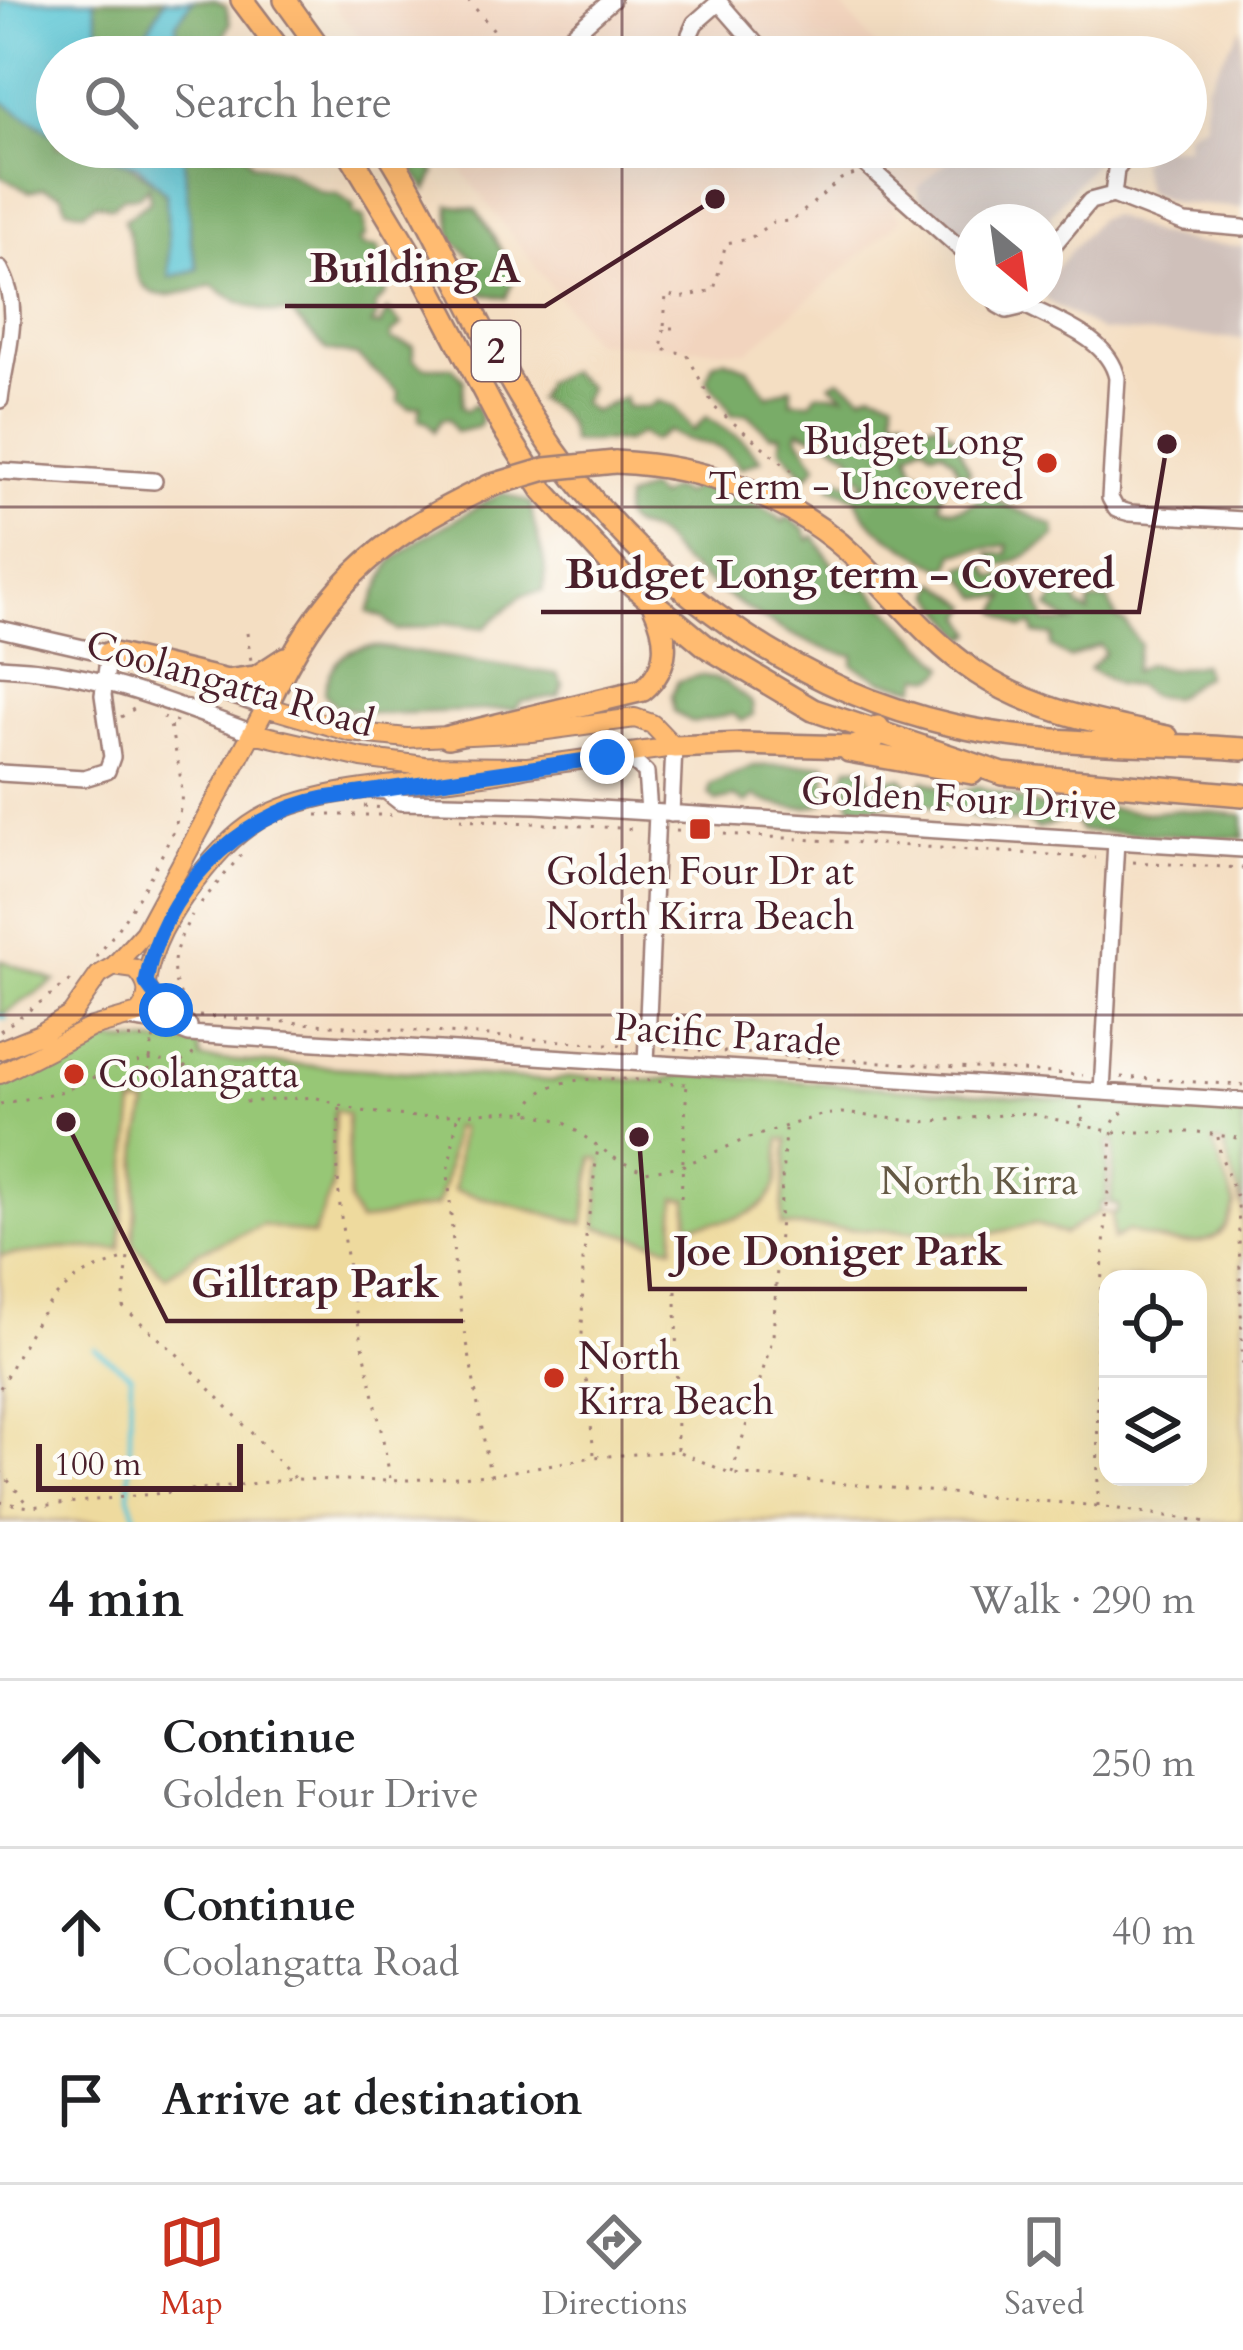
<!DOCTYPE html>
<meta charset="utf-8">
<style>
:root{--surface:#fff;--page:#f2f2f2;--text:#202124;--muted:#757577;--line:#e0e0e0;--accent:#c8321e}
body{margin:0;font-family:Cardo,serif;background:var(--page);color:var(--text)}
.controls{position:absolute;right:36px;bottom:36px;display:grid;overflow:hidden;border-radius:24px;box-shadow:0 12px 48px #0002}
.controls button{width:108px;height:108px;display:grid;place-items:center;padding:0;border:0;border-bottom:3px solid var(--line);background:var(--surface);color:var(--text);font:60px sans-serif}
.compass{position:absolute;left:955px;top:204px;width:108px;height:108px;border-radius:50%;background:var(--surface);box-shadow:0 12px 48px #0002;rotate:151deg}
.scale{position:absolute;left:36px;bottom:30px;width:207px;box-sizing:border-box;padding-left:12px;border:6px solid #4a1f2b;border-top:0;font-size:33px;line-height:42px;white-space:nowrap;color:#4a1f2b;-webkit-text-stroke:9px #fdfcf7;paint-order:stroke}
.stop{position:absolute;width:36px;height:36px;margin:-27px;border:9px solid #1a73e8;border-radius:50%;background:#fff}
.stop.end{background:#1a73e8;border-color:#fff;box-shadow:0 3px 12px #0008}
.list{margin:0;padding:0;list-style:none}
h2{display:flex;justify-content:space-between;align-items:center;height:156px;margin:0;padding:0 48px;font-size:51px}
h2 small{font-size:39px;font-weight:400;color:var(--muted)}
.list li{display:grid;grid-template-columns:78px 1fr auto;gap:36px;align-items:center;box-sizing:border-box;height:168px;padding:0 48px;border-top:3px solid var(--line)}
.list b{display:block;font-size:45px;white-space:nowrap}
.list p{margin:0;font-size:39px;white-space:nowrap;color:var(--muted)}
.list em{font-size:39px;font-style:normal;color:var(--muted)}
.icon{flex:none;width:66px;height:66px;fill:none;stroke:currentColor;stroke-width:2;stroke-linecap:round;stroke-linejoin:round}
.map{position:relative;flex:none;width:1243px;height:1522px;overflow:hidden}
.search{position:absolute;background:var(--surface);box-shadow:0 12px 48px #0002;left:36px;right:36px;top:36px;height:132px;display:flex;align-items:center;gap:30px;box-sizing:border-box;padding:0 42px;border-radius:66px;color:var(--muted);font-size:45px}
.sheet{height:660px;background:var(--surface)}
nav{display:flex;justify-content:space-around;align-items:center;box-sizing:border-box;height:168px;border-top:3px solid var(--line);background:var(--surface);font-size:33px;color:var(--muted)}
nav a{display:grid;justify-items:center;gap:6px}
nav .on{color:var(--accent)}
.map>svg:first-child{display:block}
.built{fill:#f2d4be}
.industrial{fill:#cfc0ba}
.green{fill:#97c776;stroke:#707350;stroke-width:3}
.forest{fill:#79ac67;stroke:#626649;stroke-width:3}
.sand{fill:#eeda9e;stroke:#9c7c64;stroke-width:3;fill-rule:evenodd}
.water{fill:#5bc6d5;stroke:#527280;stroke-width:3}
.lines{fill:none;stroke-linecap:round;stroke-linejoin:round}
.stream{stroke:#5bc6d5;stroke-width:4.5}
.minor-casing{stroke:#9f7e76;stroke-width:20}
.major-casing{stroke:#9f7e76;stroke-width:22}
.highway-casing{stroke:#9f7e76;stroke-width:26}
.path{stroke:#9f7e76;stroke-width:3;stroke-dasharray:3 9;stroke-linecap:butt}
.minor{stroke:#fff;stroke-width:15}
.major{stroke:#ffbb71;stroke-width:18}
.highway{stroke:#ffbb71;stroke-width:21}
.highway-bridge-casing{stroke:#9f7e76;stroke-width:26;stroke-linecap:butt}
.highway-bridge{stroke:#ffbb71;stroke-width:21}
.route{stroke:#1a73e8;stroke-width:15}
.grid{fill:none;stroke:#4a1f2b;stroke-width:3;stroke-opacity:0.55}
.poi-dot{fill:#c8321e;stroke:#fdfcf7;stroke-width:4.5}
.labels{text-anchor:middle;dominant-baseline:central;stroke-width:9;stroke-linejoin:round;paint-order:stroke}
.shield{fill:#fdfcf7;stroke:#806168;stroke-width:3}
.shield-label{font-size:36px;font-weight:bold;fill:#4a1f2b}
.poi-label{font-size:39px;fill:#4a1f2b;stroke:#fdfcf7;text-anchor:start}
.street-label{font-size:39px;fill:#4a1f2b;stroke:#fdfcf7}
.park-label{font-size:39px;fill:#655a45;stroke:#fdfcf7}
.leader{fill:none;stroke:#4a1f2b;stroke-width:4.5}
.callout-dot{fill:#4a1f2b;stroke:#fdfcf7;stroke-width:4.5}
.callout-label{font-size:42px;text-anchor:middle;font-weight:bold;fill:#4a1f2b;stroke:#fdfcf7;stroke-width:9;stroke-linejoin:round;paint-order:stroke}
</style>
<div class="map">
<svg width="1243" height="1522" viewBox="0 0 1243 1522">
<rect width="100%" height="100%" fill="#fdfcf7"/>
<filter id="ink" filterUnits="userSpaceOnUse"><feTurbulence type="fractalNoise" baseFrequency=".00833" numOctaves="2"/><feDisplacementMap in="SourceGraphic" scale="24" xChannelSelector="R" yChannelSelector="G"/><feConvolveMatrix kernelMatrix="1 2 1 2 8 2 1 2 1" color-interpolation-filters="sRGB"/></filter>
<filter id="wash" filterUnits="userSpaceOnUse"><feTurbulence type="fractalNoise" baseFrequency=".004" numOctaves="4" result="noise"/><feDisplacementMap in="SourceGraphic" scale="48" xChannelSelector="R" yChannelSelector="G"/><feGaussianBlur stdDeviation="2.7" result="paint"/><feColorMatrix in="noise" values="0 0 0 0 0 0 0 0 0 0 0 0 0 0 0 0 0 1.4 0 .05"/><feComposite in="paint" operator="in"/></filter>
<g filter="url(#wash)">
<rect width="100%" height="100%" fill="#f4dec2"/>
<path class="built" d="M 330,0 L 836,0 L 885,57 L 374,57 Z
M 444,147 L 964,147 L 893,210 L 902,219 L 748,351 L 593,342 Z"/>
<path class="industrial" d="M 1241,27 L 1243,208 L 1175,203 L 1157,197 L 1146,191 L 1139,163 L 1153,147 L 1186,147 L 1186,133 L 1205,123 L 1206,86 Z
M 964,147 L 971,151 L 975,147 L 1108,147 L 1049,216 L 1052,220 L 1045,228 L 1045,222 L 973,222 L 973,247 L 920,199 L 917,188 Z
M 1110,215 L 1153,233 L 1195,243 L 1243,246 L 1243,339 L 1101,331 L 1044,299 L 1046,280 L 1098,219 Z"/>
<path class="green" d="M 0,960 L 55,981 L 0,1016 Z
M 97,1041 L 198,1044 L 201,1059 L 553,1081 C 595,1068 643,1091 684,1074 L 1243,1112 L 1243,1209 L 1223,1144 L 1214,1143 L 1235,1205 C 1232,1214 1228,1225 1222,1231 C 1202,1253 1152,1240 1128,1231 L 1112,1240 L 1112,1213 L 1117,1213 L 1118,1205 L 1111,1204 L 1115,1141 L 1108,1142 L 1106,1203 L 1100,1203 L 1099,1212 L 1064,1234 L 1035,1224 L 985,1235 L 781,1226 L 787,1140 L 780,1140 C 778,1154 781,1177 775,1189 C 759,1220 717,1224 688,1224 L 687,1199 L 674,1248 L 596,1227 L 600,1159 L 592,1158 L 585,1224 L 453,1190 L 460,1129 L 454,1127 C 449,1152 447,1184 436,1206 L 359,1223 L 349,1202 L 347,1115 L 334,1112 L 332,1189 L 313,1236 L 198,1252 L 166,1278 L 133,1244 L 139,1143 L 147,1106 L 135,1104 L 120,1250 L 61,1249 L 0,1256 L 0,1081 L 73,1047 Z"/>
<path class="forest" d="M 94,0 L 165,0 L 142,39 L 145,57 L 103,57 Z
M 193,0 L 215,0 L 226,6 L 230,23 L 222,42 L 230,57 L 179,57 L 176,23 Z
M 0,100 L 57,136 L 57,147 C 102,147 134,162 166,194 L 171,277 L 198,269 L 191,241 L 183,147 L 213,147 L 216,155 L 243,151 L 252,164 L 285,171 L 321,192 L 337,194 L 354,206 L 353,213 L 364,218 L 365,237 L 359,241 L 363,246 L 379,248 C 381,265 386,276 386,294 L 375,306 L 377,316 L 372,325 L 380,326 L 387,310 L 402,325 L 391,334 L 391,340 L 413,346 L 413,359 L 424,367 L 452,367 L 464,380 L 461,406 L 466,411 L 475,404 L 481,420 L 478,427 L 456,432 L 449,419 L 442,419 L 434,431 L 428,422 L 419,419 L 421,406 L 409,408 L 398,401 L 399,392 L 357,356 L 327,350 L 290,313 C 264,315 232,301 212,285 C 198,291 190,291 176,294 C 127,304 138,250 124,220 L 150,201 L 148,187 L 139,196 L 123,197 L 113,207 L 96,203 L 84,212 L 66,208 L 62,194 L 43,188 L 30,192 L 4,178 L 0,176 Z
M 398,147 L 419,147 L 435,173 L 427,190 Z
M 449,205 L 476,209 L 516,274 L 506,298 L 480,293 L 477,262 L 452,239 Z
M 724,359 L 748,368 L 768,396 L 791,387 L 791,401 L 811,402 L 817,393 L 844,395 L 830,384 L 839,379 L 862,395 L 872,391 L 894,398 L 894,416 L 906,415 L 908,428 L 935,422 L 953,434 L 970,473 L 959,474 L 953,459 L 942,450 L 932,451 L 923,443 L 909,453 L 914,468 L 939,481 L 943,494 L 940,504 C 958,516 972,504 988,493 C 1008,509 1030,514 1054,526 L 1055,536 C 1036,550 1022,561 998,566 L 989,554 L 1007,554 L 1008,545 L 955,553 L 950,566 L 943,568 C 915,552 864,530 856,498 L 830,487 L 837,478 L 858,487 L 867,482 L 855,473 L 851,455 L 831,442 L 835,428 L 821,424 L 816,437 L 799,430 L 797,435 L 817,465 L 807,477 L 781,448 L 781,435 L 770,435 L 748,414 L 731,415 C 728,400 713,393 707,379 L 713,363 Z
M 568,371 L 589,388 L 581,403 L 593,412 L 624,397 L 627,407 L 648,407 L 658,401 L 674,406 L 693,431 L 706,417 L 741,439 L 761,460 L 740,468 C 717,434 698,450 669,431 L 653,441 L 641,433 L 627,441 L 571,442 C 570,417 558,411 537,399 L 545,383 Z
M 695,486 L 716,489 L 719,497 C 737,495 770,508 783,522 L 787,517 L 804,529 L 809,540 L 814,536 L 847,587 L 868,588 L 946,667 C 939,678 934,679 921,676 L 916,688 L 881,680 L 853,665 L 854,655 C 804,651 722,595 682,562 C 673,554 666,541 655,534 C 643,527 632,530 623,517 L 625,499 L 648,489 L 659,497 L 671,489 L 684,494 Z
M 502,493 L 531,503 C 532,536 551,557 543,591 L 522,595 L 485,628 L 447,623 L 397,631 L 383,617 L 368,612 L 391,562 L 418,541 Z
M 984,563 L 992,577 L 1029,573 L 1045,622 L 1072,623 L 1048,608 L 1061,590 L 1070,589 L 1079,607 L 1089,613 L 1089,602 L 1108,599 L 1117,619 L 1126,623 L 1140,645 L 1133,672 L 1148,664 L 1168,670 L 1202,664 L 1206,675 L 1173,698 L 1151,696 L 1136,686 L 1117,684 L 1089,669 L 1105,653 L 1100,645 L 1069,658 L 1051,646 L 1053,636 L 1035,634 L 1032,625 L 1022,628 L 998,612 L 1006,597 L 980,597 L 963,576 L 962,566 Z
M 937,582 L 971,606 L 964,616 L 974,633 L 967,638 L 933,594 Z
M 374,646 L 557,674 L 563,685 L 559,696 L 521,702 L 516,709 L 382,714 L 337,707 L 324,693 C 330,664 343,648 374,646 Z
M 701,675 L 725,682 L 752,703 L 753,715 L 742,721 L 733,714 L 693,723 L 674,711 L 672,695 L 678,681 Z
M 826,764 L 825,802 C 805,812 774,807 755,796 L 746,803 L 734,797 L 716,801 L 709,794 L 710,785 L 753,766 Z
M 866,766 L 871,782 L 876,785 L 886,779 L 902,778 L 911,787 L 918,787 L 924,780 L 959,794 L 977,786 L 1047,808 L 1068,808 L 1071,818 L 1038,829 L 1025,821 L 984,821 L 948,805 L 940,810 L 912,797 L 874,807 L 851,807 L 844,777 L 848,767 Z
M 1087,805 L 1146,813 L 1181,810 L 1243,815 L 1243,838 L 1080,831 L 1076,823 Z"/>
<path class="sand" d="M 134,1104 L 147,1105 L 139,1143 L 133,1244 L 166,1277 L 198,1252 L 263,1225 L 313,1236 L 332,1189 L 335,1110 L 347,1114 L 349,1202 L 359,1222 L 436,1206 C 446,1187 451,1149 453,1127 L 460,1128 L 454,1190 L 584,1224 L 593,1158 L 601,1159 L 596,1227 L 673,1247 L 676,1198 L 688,1199 L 688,1224 C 717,1224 761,1220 775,1188 C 781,1176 778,1153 780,1139 L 787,1140 L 781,1226 L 985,1235 L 1035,1224 L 1064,1234 L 1099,1212 L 1112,1213 L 1113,1240 L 1128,1231 C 1152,1240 1202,1253 1222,1232 C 1228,1225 1232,1214 1235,1205 L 1213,1143 L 1223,1144 L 1243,1209 L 1243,1522 L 0,1522 L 0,1256 L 61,1249 L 120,1249 ZM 1108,1279 L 1198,1279 L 1198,1477 L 1108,1477 Z"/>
<path class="water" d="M 0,0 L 94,0 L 103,57 L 57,57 L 57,136 L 0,100 Z
M 165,0 L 193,0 L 176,23 L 179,57 L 145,57 L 142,39 Z
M 80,147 L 183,147 L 191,241 L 198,269 L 170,277 L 166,193 L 138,166 Z"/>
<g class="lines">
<path class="stream" d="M 0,1016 L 6,1018
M 94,1348 L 131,1375 L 129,1496 L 138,1522"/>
</g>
</g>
<g filter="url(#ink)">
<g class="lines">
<g class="minor-casing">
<path id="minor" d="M 717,0 L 767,57
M 690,34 L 695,23 L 719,2
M 547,57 L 612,0
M 846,147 L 973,260
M 1113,195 L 1185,223 L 1243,228
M 1113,195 L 1116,170 L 1134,147
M 1045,255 L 1090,201 L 1113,195
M 0,269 C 24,312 5,354 0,400
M 994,294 L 998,305 L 1007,310 L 1020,307 L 1026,297
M 1023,304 C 1056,322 1109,338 1117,378 L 1110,498 L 1116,509 L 1130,513 L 1243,520
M 0,471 L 154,481
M 0,629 L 114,655
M 0,667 C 97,671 163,700 253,733
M 193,682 L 266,707
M 617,756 L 633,761 L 646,773 L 649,812
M 0,773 L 84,778 L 107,771 L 112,757 L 103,695 L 109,653
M 373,790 L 386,791 L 400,802 L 536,805 L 1243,849
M 671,814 L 674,747
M 147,988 L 166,1010 L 189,1026
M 130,1019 L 163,1024 L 189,1034 L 1243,1101
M 646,1063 L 657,813
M 1102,1091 L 1116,841"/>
</g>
<g class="major-casing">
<path id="major" d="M 253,733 L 362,758 L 424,766 L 528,767 L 674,747
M 146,983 C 151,945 170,914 193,884 C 212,860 231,836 258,820 C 325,780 449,786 528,767
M 0,1050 L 40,1034 L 71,1015 L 99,975 L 114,966 L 144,933 L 266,707 L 351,732 L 407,738 L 532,732 L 635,718 L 652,724 L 674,747
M 0,1074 L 92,1027 L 138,1014 C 151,999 151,983 135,969 L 114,966"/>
</g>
<g class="highway-casing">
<path id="highway" d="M 242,0 L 285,57
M 285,0 L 326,57
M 346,147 L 421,271 L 502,426 L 542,489 L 625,579 L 707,647 L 813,710 L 1003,774 L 1243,795
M 385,147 C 441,235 478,332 534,420 C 627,567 780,686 952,725 C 1047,747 1146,742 1243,749
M 615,462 C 703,466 792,496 857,559 C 897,598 929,641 977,673 C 1034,711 1101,723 1167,737
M 109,653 L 227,681 L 256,677 L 285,658
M 266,707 C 321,590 372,541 489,486
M 448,737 L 643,690 C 671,666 668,637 654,606
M 674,747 L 743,744 L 854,747 L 874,739 L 878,727
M 849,751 L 972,773"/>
</g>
<path class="path" d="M 468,0 L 517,57
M 673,328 L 664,328 L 666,294 L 680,298 L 714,290 L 726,243 L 749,239 L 773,222 L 792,221 L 841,179 L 855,174
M 664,329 L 661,349 L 687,354 L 714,407 L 796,474 L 798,481
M 247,633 L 251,661
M 121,717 L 137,707
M 163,717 L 182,724
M 364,806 L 385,808
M 317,815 L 391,815
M 460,819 L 637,829
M 676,831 L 1096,858
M 1133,862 L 1243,868
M 201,903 L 241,855
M 96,957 C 121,929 177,840 181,803 C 184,777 173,745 169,719
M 187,1006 C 164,973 174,948 192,915
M 199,1016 L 622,1045
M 0,1031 L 77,976
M 116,1037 L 160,1039
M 663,1048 L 1083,1075
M 65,1058 L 71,1079 L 78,1085
M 181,1062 L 198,1051
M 69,1063 L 77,1068 L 77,1078
M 1121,1077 L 1243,1085
M 147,1083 L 153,1037
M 0,1104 L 64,1091 L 118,1066 L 152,1060 L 179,1063 L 230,1097 L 245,1102 L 314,1097 L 361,1111 L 415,1117 L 511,1111 L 534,1114 L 562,1121 L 619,1161 L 645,1172 L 682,1166 L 746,1139 L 821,1115 L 842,1113 L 922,1122 L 1026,1113 L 1113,1132 L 1198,1132 L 1243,1139
M 1081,1106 L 1083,1126
M 340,1108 C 327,1231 370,1358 390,1478
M 528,1112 C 537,1063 649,1082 687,1084
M 457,1118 L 448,1172 L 455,1273 L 490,1475
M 1218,1137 L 1220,1153 L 1238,1201 L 1243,1378
M 681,1198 L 687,1082
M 676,1291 L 677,1451
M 0,1388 C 22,1349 37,1306 75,1280 C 90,1270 111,1264 128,1257 L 123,1307 L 179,1356 L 295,1479
M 594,1454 L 582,1338 L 583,1260 L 598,1147
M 0,1471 L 29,1505
M 732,1473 L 773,1337 L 785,1129
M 0,1502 L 30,1507 L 295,1479 L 391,1481 L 490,1475 L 594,1457 L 677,1451 L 732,1474 L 1098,1506 L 1208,1522
M 1098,1506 L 1097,1341 L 1113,1123 L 1117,1115 L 1129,1110"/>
<use href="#minor" class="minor"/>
<use href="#major" class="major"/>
<use href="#highway" class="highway"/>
<g class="highway-bridge-casing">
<path id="highway-bridge" d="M 489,486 L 546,469 L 615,462"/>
</g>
<use href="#highway-bridge" class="highway-bridge"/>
</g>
</g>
<g class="lines" filter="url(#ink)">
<path class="route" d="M 166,1010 L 146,983 C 159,894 238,814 325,798 L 607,757"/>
</g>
<path class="grid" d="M 622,0 L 622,57M 622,147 L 622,1522M 0,507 L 1243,507M 0,1015 L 1243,1015"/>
<g class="poi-dot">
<circle cx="1047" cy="463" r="12"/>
<rect x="688" y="817" width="24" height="24" rx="6"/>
<circle cx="74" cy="1074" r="12"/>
<circle cx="554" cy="1378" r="12"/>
</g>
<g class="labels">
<rect class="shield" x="472" y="321" width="48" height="60" rx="9"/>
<g class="shield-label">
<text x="496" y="351">2</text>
</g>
<g class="poi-label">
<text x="1023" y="441" text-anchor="end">Budget Long<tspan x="1023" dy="45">Term - Uncovered</tspan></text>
<text x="700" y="871" text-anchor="middle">Golden Four Dr at<tspan x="700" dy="45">North Kirra Beach</tspan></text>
<text x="98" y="1074">Coolangatta</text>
<text x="578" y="1356">North<tspan x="578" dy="45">Kirra Beach</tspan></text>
</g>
<g class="street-label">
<text transform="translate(230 684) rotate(16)">Coolangatta Road</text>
<text transform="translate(959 799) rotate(3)">Golden Four Drive</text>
<text transform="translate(728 1035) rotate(4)">Pacific Parade</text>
</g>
<g class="park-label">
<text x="979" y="1181">North Kirra</text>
</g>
</g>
<path class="leader" d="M715 199L545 306H285M1167 444L1139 612H541M639 1137L650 1289H1027M66 1122L167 1321H463"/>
<g class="callout-dot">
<circle cx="715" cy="199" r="12"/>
<circle cx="1167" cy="444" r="12"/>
<circle cx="639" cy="1137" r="12"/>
<circle cx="66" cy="1122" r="12"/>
</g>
<g class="callout-label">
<text x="415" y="282">Building A</text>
<text x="840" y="588">Budget Long term - Covered</text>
<text x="838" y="1265">Joe Doniger Park</text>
<text x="315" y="1297">Gilltrap Park</text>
</g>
</svg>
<div class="controls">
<button><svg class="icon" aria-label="locate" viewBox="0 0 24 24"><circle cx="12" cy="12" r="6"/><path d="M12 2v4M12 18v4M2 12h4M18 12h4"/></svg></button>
<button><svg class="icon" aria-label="layers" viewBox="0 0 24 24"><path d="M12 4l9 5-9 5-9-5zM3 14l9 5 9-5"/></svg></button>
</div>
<svg class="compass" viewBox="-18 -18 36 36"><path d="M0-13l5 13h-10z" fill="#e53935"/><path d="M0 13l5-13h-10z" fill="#757577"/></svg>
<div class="scale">100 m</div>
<div class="stop" style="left:166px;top:1010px"></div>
<div class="stop end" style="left:607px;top:757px"></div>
<div class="search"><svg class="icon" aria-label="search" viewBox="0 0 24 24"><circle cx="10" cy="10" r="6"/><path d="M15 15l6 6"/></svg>Search here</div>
</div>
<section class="sheet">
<h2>4 min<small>Walk · 290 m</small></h2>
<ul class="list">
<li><svg class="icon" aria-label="ahead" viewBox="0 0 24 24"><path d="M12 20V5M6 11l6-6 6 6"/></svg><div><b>Continue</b><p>Golden Four Drive</p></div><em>250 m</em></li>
<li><svg class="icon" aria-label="ahead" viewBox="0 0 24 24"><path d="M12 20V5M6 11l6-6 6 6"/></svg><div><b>Continue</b><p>Coolangatta Road</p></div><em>40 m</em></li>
<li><svg class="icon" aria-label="arrive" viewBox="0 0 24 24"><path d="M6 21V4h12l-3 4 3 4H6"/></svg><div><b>Arrive at destination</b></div></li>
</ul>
</section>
<nav>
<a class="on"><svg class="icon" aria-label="map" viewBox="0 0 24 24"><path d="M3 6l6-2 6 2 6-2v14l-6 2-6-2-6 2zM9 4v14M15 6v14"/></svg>Map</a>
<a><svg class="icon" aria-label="directions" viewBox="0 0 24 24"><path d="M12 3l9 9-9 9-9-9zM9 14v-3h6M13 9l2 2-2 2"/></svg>Directions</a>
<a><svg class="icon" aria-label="saved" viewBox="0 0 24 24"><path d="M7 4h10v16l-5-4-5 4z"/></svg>Saved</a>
</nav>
